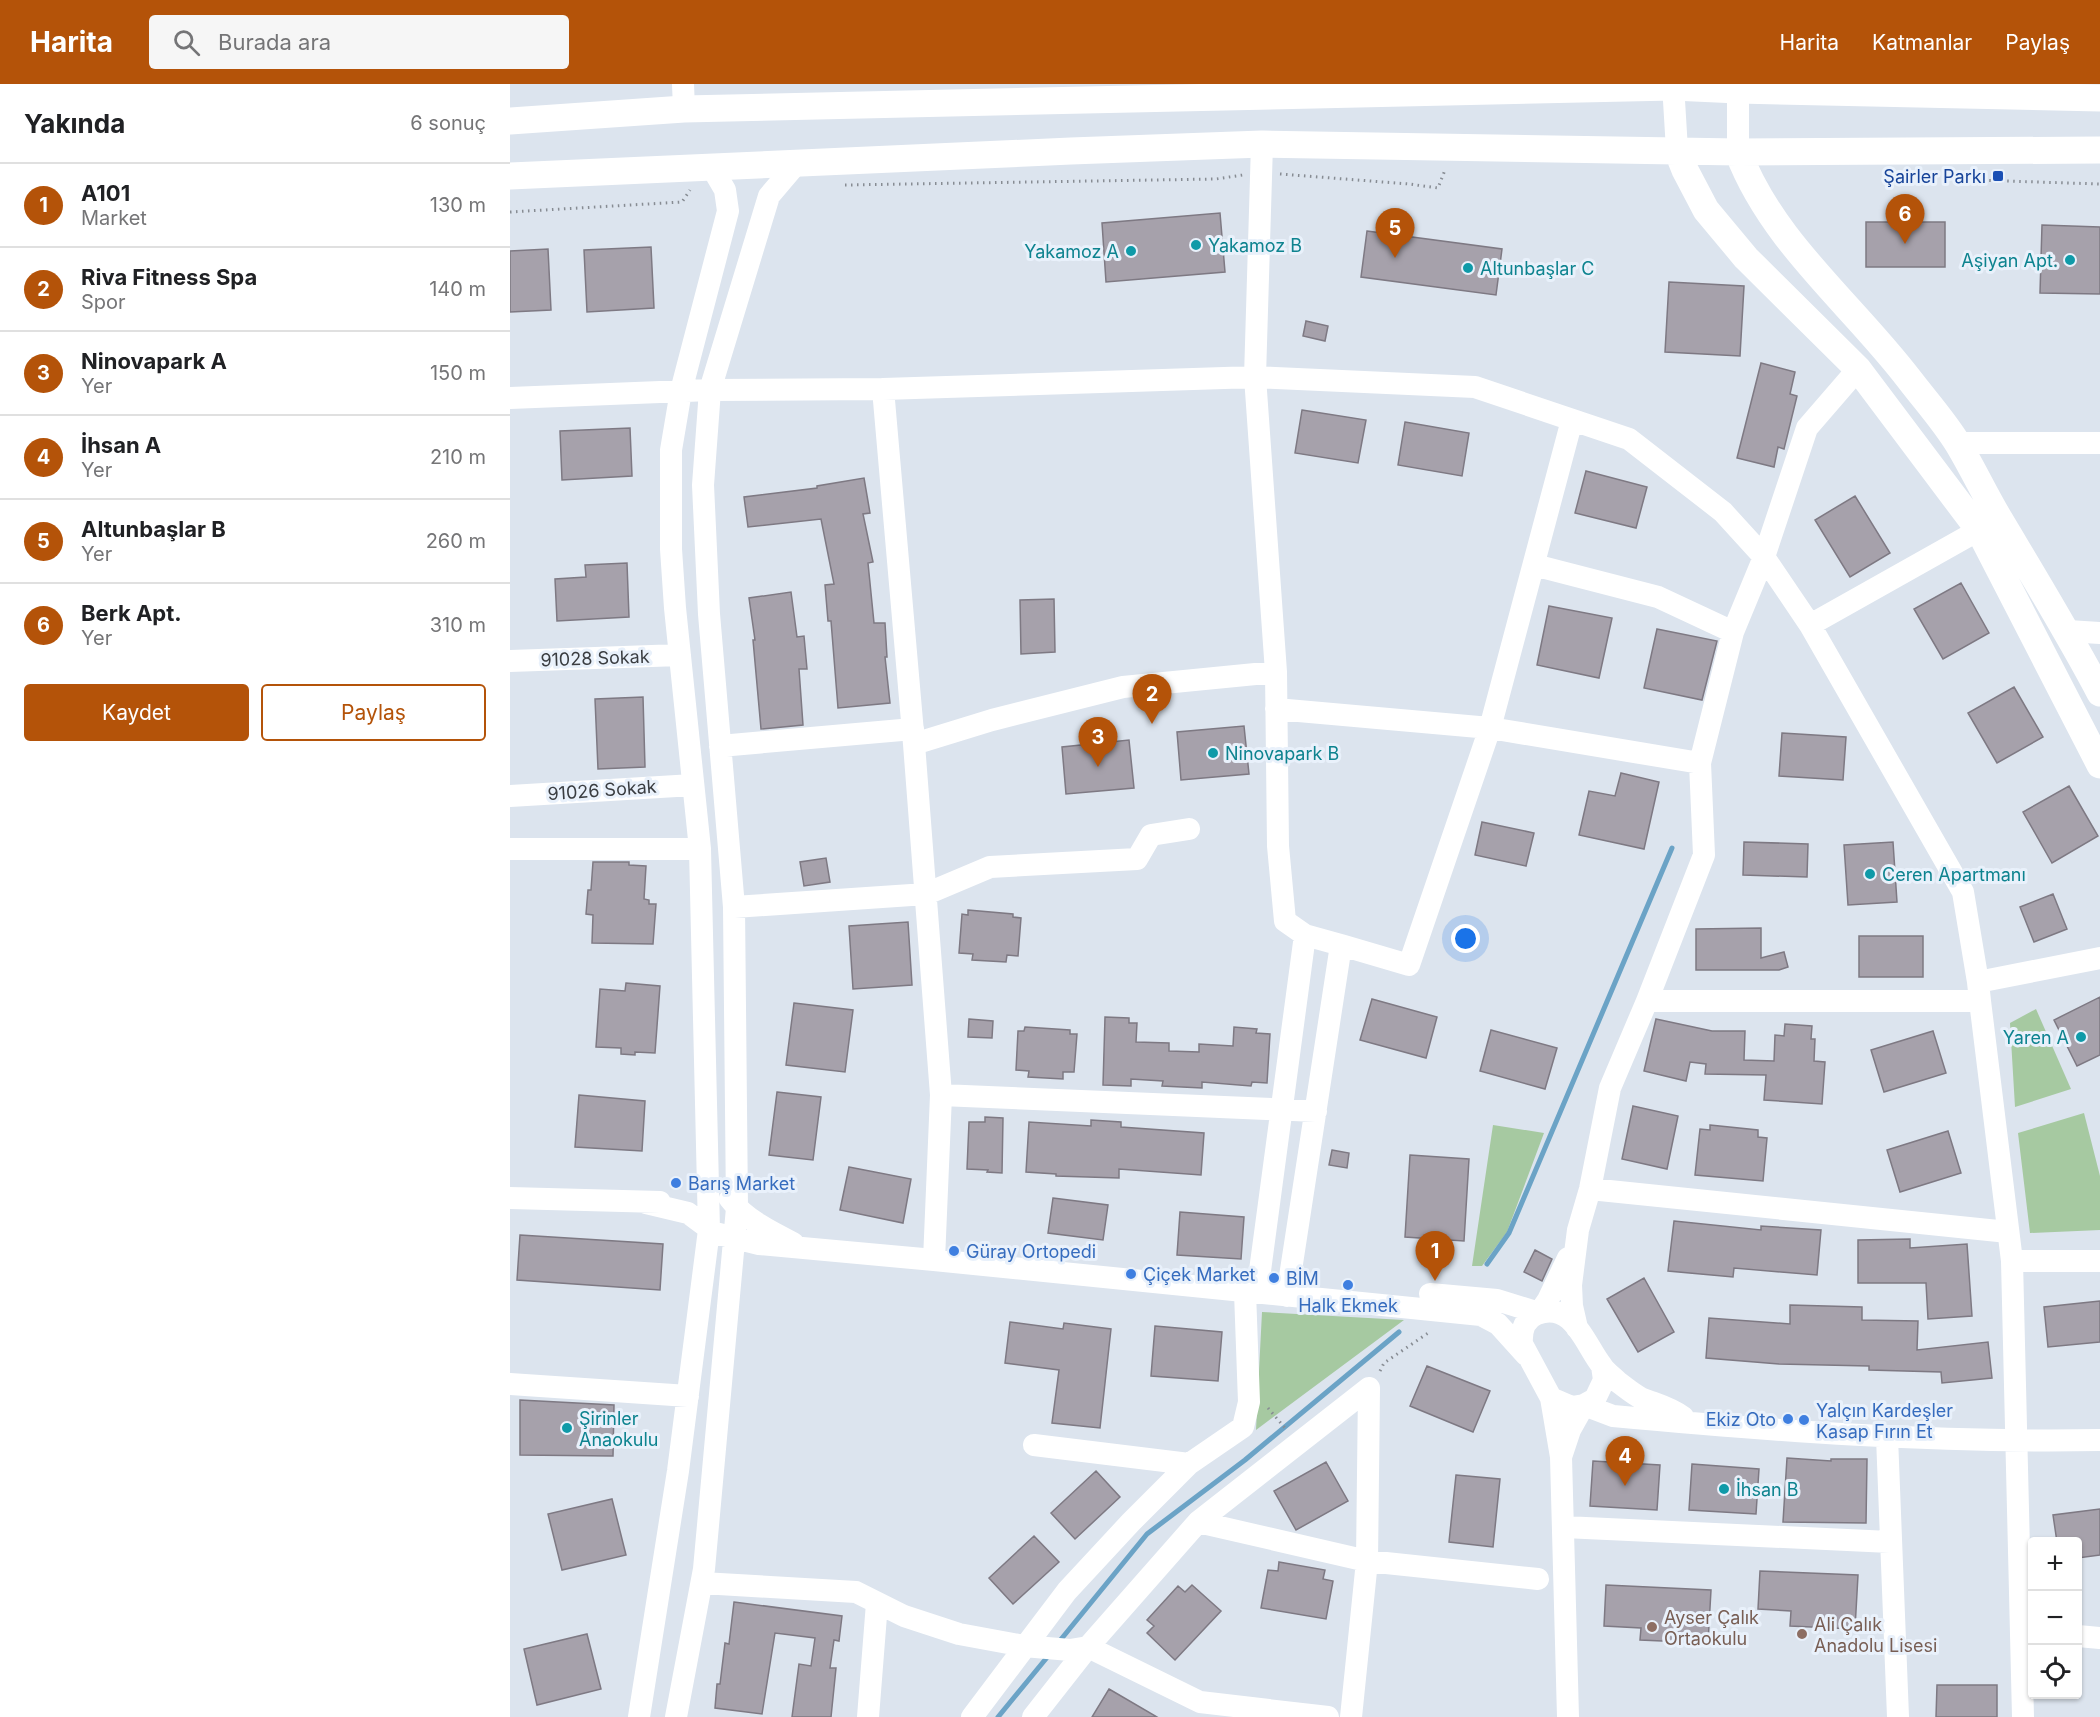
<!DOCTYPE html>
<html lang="tr">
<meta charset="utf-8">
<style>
:root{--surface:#fff;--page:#f6f6f6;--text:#202124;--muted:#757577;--line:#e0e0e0;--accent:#b45309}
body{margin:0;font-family:Inter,sans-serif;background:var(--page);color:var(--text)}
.controls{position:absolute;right:18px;bottom:18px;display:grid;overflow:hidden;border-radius:6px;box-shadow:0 2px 4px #0004}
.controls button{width:54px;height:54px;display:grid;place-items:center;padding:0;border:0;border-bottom:2px solid var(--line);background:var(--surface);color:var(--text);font:30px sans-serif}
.you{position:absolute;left:956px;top:855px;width:21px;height:21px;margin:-15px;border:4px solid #fff;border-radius:50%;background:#1a73e8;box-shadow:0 0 0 9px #1a73e833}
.badge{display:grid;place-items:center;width:39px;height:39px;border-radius:50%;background:var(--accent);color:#fff;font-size:20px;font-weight:700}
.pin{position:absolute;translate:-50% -50px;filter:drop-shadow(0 2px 3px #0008)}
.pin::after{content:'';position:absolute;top:32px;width:21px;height:18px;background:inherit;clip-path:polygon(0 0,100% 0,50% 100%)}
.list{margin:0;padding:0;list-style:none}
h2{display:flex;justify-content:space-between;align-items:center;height:78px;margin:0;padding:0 24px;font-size:26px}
h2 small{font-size:20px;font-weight:400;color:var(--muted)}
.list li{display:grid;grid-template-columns:39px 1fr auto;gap:18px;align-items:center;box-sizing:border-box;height:84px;padding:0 24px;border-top:2px solid var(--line)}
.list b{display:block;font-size:22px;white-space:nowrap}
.list p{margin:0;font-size:20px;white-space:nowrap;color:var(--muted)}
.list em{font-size:20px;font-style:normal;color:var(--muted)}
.actions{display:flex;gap:12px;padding:18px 24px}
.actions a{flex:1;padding:14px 0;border:2px solid var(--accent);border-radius:6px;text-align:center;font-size:21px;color:var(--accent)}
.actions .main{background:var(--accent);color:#fff}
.icon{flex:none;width:33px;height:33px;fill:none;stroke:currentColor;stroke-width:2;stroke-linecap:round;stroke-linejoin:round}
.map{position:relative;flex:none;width:1590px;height:1633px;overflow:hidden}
header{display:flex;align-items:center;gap:36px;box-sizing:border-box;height:84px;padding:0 30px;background:var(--accent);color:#fff}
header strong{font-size:28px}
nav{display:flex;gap:33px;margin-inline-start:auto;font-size:21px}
.search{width:420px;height:54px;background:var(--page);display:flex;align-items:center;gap:15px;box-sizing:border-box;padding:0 21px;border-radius:6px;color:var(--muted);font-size:22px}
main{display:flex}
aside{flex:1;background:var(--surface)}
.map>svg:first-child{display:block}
.green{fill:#a6c9a1}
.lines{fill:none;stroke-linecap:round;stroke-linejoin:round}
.stream{stroke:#6ba3c6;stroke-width:5}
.building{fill:#a6a1ab;stroke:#7e7983;stroke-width:1.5}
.path{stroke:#878c93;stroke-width:3;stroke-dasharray:1.5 4.5;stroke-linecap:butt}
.minor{stroke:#fff;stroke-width:22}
.major{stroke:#fff;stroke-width:27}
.transit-dot{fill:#1a4fb4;stroke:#e9f1fb;stroke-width:2}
.culture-dot{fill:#0f9aa8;stroke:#e9f1fb;stroke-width:2}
.shop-dot{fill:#3f7fe0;stroke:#e9f1fb;stroke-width:2}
.education-dot{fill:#8d6e63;stroke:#e9f1fb;stroke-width:2}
.labels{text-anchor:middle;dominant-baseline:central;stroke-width:6;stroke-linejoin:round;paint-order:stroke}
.transit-label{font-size:18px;fill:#164399;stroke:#e9f1fb;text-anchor:end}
.culture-label{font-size:18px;fill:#0d838f;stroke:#e9f1fb;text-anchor:start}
.street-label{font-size:18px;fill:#3a3d41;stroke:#e9f1fb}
.shop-label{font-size:18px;fill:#366cbe;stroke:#e9f1fb;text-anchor:start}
.education-label{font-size:18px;fill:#785e54;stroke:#e9f1fb;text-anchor:start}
</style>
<header>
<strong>Harita</strong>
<div class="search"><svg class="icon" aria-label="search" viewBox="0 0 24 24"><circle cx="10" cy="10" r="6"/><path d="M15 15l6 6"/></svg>Burada ara</div>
<nav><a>Harita</a><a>Katmanlar</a><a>Paylaş</a></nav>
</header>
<main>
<aside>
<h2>Yakında<small>6 sonuç</small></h2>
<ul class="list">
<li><span class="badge">1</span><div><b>A101</b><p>Market</p></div><em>130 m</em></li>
<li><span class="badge">2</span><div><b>Riva Fitness Spa</b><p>Spor</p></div><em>140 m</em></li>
<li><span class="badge">3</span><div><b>Ninovapark A</b><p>Yer</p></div><em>150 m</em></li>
<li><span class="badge">4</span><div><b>İhsan A</b><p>Yer</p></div><em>210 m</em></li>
<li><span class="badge">5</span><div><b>Altunbaşlar B</b><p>Yer</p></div><em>260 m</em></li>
<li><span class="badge">6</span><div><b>Berk Apt.</b><p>Yer</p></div><em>310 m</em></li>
</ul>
<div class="actions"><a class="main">Kaydet</a><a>Paylaş</a></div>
</aside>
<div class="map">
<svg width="1590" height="1633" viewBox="0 0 1590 1633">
<rect width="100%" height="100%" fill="#dce4ee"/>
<path class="green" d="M 1526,925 L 1561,1005 L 1505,1023 L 1500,939 Z
M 1574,1029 L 1590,1092 L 1590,1146 L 1520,1149 L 1508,1049 Z
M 983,1041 L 1034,1049 L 997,1148 L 972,1182 L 962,1182 Z
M 752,1228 L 894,1236 L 746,1346 Z"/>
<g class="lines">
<path class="stream" d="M 977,1180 L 999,1149 L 1162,764
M 548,1559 L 637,1450 L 735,1376 L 889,1248
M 488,1633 L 539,1571"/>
</g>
<path class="building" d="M 710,129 L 715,188 L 596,198 L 592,139 Z
M 1356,138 L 1435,138 L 1435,183 L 1356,183 Z
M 1532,141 L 1590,143 L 1590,210 L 1530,209 Z
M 857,147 L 992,165 L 986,211 L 851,193 Z
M 141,163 L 144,224 L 77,228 L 74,166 Z
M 38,165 L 41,226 L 0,228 L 0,167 Z
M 1159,198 L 1234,202 L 1230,272 L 1155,268 Z
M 796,237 L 818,242 L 815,257 L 793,252 Z
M 1251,279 L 1285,288 L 1280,310 L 1287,312 L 1274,365 L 1268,363 L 1264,383 L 1227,374 Z
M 792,326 L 856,336 L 848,379 L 785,369 Z
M 895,338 L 959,349 L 952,392 L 888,381 Z
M 120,344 L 122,392 L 52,396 L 50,347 Z
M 1076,387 L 1137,403 L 1126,444 L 1065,429 Z
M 354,394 L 360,429 L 353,430 L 363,478 L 358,479 L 364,539 L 375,539 L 377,573 L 375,573 L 380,619 L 328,624 L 321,537 L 318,537 L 315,501 L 324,500 L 311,435 L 238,443 L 234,413 L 307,404 L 307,402 Z
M 1345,412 L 1380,469 L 1340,493 L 1305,436 Z
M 117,479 L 119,533 L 47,537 L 45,495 L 76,493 L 75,481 Z
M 1451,499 L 1479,549 L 1433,575 L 1404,525 Z
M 281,508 L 287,553 L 294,552 L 297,585 L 289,585 L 293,641 L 251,645 L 243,556 L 245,556 L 239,514 Z
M 544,515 L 545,568 L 511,570 L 510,516 Z
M 1039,522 L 1102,534 L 1089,594 L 1027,581 Z
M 1147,545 L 1207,557 L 1192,616 L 1134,604 Z
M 1504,603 L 1533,653 L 1487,679 L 1458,629 Z
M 133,613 L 135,683 L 88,685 L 85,615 Z
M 734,642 L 739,690 L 671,696 L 667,648 Z
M 1272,649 L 1336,653 L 1333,696 L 1269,692 Z
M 619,656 L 624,704 L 556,710 L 552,663 Z
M 1111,689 L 1149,698 L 1134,765 L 1069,751 L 1079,707 L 1105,712 Z
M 1559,702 L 1588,752 L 1542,779 L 1513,728 Z
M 972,738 L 1024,749 L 1016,782 L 965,771 Z
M 1234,758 L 1298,760 L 1297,793 L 1233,791 Z
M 1383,758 L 1387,818 L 1338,821 L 1334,761 Z
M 316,774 L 320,798 L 294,802 L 290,778 Z
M 83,778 L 119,778 L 119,781 L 136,782 L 134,815 L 139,816 L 139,820 L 146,820 L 143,860 L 82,859 L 83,831 L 76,830 L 78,806 L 81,806 Z
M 1543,810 L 1557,845 L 1524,858 L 1510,823 Z
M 458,826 L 503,830 L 503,833 L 511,834 L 508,872 L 497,871 L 496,878 L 462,876 L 463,870 L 449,869 L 452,830 L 458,831 Z
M 398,838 L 402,901 L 343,905 L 339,842 Z
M 1251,844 L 1251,874 L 1274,868 L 1278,883 L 1269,886 L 1186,886 L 1186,845 Z
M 1349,852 L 1413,852 L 1413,893 L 1349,893 Z
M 116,899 L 150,902 L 145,969 L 125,968 L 125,971 L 111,970 L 111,964 L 86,963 L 90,905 L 115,907 Z
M 1590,913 L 1590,971 L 1567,982 L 1544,936 Z
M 862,915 L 927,933 L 916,974 L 850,956 Z
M 284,919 L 343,926 L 335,988 L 276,981 Z
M 595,933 L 619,934 L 619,939 L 627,939 L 626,958 L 659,959 L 659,967 L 689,968 L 689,960 L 723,962 L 724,943 L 747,945 L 746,949 L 760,950 L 757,999 L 742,998 L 741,1002 L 692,998 L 692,1004 L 652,1002 L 653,997 L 621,995 L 621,1002 L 593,1001 Z
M 459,935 L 483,937 L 482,954 L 458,953 Z
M 1146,935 L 1202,947 L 1235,947 L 1234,976 L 1264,977 L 1265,951 L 1274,952 L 1275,940 L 1302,942 L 1301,955 L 1305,955 L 1304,977 L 1315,978 L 1312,1020 L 1254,1016 L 1256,991 L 1195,990 L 1196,980 L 1180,978 L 1176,997 L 1134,987 Z
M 515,943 L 560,946 L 560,950 L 567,950 L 564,988 L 553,988 L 553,995 L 518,993 L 519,987 L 506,986 L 508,947 L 514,947 Z
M 981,946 L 1047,964 L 1035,1005 L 970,987 Z
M 1423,947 L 1436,989 L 1374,1008 L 1361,966 Z
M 267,1008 L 311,1013 L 303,1076 L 259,1071 Z
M 69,1011 L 135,1017 L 132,1067 L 65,1063 Z
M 1123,1022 L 1168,1032 L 1157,1085 L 1112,1075 Z
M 475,1033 L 493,1034 L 492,1089 L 477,1088 L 478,1086 L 457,1085 L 459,1038 L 475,1038 Z
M 581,1036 L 611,1038 L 611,1043 L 694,1049 L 691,1091 L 609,1085 L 609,1094 L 546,1092 L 546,1090 L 516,1088 L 519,1038 L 581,1042 Z
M 1200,1041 L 1248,1046 L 1248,1053 L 1257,1054 L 1253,1097 L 1185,1091 L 1190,1045 L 1200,1046 Z
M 1438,1047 L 1451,1089 L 1390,1108 L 1377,1066 Z
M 822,1066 L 839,1069 L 837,1084 L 819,1081 Z
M 900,1071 L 959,1075 L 954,1157 L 895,1153 Z
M 339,1083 L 401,1095 L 393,1139 L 330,1126 Z
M 543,1114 L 598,1121 L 593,1156 L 538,1149 Z
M 670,1128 L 734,1133 L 731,1175 L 667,1171 Z
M 1164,1137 L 1251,1146 L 1251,1142 L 1311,1146 L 1307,1191 L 1224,1184 L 1223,1193 L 1158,1187 Z
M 10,1151 L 153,1160 L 150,1206 L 7,1196 Z
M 1400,1155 L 1400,1164 L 1457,1160 L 1462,1232 L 1418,1235 L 1416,1199 L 1348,1199 L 1348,1156 Z
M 1025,1166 L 1042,1175 L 1032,1197 L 1014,1188 Z
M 1134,1194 L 1164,1248 L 1128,1268 L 1097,1215 Z
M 1590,1217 L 1590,1258 L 1538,1263 L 1534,1223 Z
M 1280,1221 L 1352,1223 L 1352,1236 L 1408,1237 L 1407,1266 L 1478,1258 L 1482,1294 L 1432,1299 L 1431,1288 L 1359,1286 L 1359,1282 L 1269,1280 L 1196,1274 L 1199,1234 L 1280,1240 Z
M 500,1238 L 553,1245 L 554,1239 L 601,1245 L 590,1344 L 542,1339 L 549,1286 L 495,1279 Z
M 645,1242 L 712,1248 L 708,1297 L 641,1292 Z
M 917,1282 L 980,1307 L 963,1348 L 900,1322 Z
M 10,1316 L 104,1321 L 103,1372 L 10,1371 Z
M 1277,1374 L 1321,1377 L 1321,1375 L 1357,1375 L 1356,1439 L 1273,1438 Z
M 1083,1377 L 1150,1381 L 1147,1426 L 1080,1422 Z
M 816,1378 L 838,1417 L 786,1446 L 764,1407 Z
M 1182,1380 L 1249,1385 L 1246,1430 L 1179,1426 Z
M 586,1387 L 610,1413 L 565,1455 L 541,1429 Z
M 946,1391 L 990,1395 L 983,1463 L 939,1458 Z
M 102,1415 L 116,1471 L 52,1486 L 38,1430 Z
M 1590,1425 L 1590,1471 L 1568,1474 L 1568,1458 L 1547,1458 L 1543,1431 Z
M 524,1452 L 549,1478 L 503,1520 L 479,1494 Z
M 769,1478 L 815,1486 L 813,1495 L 823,1497 L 816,1535 L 751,1524 L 758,1486 L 768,1487 Z
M 1250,1487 L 1348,1491 L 1345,1545 L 1280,1542 L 1281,1527 L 1248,1525 Z
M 682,1501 L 711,1527 L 665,1576 L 637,1549 L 644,1542 L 637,1536 L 668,1502 L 675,1508 Z
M 1096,1501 L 1201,1506 L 1198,1559 L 1130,1556 L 1131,1544 L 1094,1542 Z
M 224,1518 L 332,1532 L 329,1557 L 324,1556 L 320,1584 L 326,1584 L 321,1633 L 282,1633 L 289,1580 L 301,1582 L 305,1554 L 265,1549 L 252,1630 L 205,1624 L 207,1600 L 210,1600 L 215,1559 L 219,1560 Z
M 77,1550 L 91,1605 L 27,1621 L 14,1565 Z
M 1427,1601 L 1487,1601 L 1487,1633 L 1426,1633 Z
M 599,1605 L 647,1633 L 582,1633 Z"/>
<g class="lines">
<path class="path" d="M 1451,89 L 1464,96 L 1590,100
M 770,90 L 899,100 L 928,104 L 935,86
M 335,101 L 706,95 L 733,91
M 0,128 L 172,118 L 180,106
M 870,1287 L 874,1279 L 921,1247
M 758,1324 L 775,1344"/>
<path class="minor" d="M 173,0 L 174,25
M 1163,0 L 1167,66
M 752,60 L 745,293 L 766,588 L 768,762 L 775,837 L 795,851 L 831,861 L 777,1212
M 1228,68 L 1228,0
M 373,305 L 404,660 L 431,1011 L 424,1176
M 0,314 L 200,306 L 373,305 L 745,293 L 965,303 L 1119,355 L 1213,428 L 1254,473 L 1300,541
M 1062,336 L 980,644 L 1190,679
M 1448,359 L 1590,359
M 1024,481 L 1148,513 L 1223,548
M 1558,547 L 1590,549
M 0,577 L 170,571
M 766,625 L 980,644 L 899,881 L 831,861
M 404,660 L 482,636 L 613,603 L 766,588
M 210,662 L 403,645
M 0,712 L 183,701
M 0,765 L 190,765
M 224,823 L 416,810 L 480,783 L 627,775 L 641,751 L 679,745
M 1468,898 L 1453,808 L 1300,541 L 1469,446
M 1137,917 L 1470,917 L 1468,898 L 1590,874
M 1470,917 L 1502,1177 L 1513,1633
M 431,1011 L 806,1027
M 1080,1105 L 1498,1148
M 0,1114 L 150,1118
M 220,1115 C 235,1135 261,1148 283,1159
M 136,1119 L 178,1129 L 205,1149 L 249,1160 L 424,1176 L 971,1231 L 988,1240 L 1016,1271
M 1502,1177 L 1590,1177
M 747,1209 L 795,851
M 920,1210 L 987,1216 L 1029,1229 L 1038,1216 L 1058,1174
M 1067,1244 L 1062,1222 L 1061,1201 L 1068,1146 L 1080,1105 L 1100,1004 L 1137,917 L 1194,771 L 1190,679 L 1223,548 L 1254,473 L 1297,344 L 1348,285
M 1092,1282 L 1094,1296 L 1085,1315 L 1074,1321 L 1062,1323 L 1041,1314 L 1012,1260 C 1011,1247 1014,1235 1027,1230 C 1063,1216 1075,1261 1092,1282 C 1096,1288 1103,1293 1108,1298 C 1115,1303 1123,1310 1131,1314 C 1145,1320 1160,1323 1173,1333
M 0,1300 L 178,1312
M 1041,1314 L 1051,1373 L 1058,1633
M 1377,1353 L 1388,1633
M 524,1361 L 679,1380
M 1051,1373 L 1060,1346 L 1074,1321 L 1103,1332 C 1265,1347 1427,1359 1590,1356
M 688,1438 L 857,1477 L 859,1304
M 1054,1443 L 1380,1458
M 192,1499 L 346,1508 L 394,1532 L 449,1550 L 514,1562 L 560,1566 L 578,1563 L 690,1618 L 818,1633
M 1568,1552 L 1590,1554
M 129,1633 L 168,1387 L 199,1146 L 190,765 L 165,524 L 161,465 L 161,366 L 171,307 L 218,127 L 215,106 L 201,82
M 166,1633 L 194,1485 L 227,1124 L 224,823 L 199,530 L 193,401 L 200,306 L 259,112 L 287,79
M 358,1633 L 367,1519
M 462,1633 L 557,1507 L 621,1438 L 679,1380 L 733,1343 L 739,1318 L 735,1208
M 523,1633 L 578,1563 L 688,1438 L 859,1304
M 841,1633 L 857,1477 L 1028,1495"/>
<path class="major" d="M 0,37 L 174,25 L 1163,3 L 1228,6 L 1590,14
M 1167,66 L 1175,86 L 1196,126 L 1236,174 L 1348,285 L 1469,446 L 1590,681
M 1228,68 C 1262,158 1342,220 1399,295 C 1415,316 1434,337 1448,360 C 1463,385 1475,411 1490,436 C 1524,493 1559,550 1590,609
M 0,92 L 561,67 L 752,60 L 1228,68 L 1590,66"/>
</g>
<rect class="transit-dot" x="1482" y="86" width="12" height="12" rx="3"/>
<g class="culture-dot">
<circle cx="686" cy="161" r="6"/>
<circle cx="621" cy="167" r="6"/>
<circle cx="1560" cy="176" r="6"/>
<circle cx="958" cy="184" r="6"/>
<circle cx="703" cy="669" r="6"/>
<circle cx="1360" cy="790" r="6"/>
<circle cx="1571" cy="953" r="6"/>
<circle cx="57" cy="1344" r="6"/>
<circle cx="1214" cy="1405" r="6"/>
</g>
<g class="shop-dot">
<circle cx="166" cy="1099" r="6"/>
<circle cx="444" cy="1167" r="6"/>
<circle cx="621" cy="1190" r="6"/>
<circle cx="764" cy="1194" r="6"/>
<circle cx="838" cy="1201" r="6"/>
<circle cx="1278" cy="1335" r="6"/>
<circle cx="1294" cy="1336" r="6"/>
</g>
<g class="education-dot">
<circle cx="1142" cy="1543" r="6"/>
<circle cx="1292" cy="1550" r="6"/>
</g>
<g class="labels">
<g class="transit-label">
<text x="1476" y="92">Şairler Parkı</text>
</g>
<g class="culture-label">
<text x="698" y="161">Yakamoz B</text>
<text x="609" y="167" text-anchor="end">Yakamoz A</text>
<text x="1548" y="176" text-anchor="end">Aşiyan Apt.</text>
<text x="970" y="184">Altunbaşlar C</text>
<text x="715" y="669">Ninovapark B</text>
<text x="1372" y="790">Ceren Apartmanı</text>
<text x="1559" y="953" text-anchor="end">Yaren A</text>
<text x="69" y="1334">Şirinler<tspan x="69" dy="21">Anaokulu</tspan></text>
<text x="1226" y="1405">İhsan B</text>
</g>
<g class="street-label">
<text transform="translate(85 574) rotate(-2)">91028 Sokak</text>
<text transform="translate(92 706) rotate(-4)">91026 Sokak</text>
</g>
<g class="shop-label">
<text x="178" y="1099">Barış Market</text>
<text x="456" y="1167">Güray Ortopedi</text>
<text x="633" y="1190">Çiçek Market</text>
<text x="776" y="1194">BİM</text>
<text x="838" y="1221" text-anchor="middle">Halk Ekmek</text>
<text x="1306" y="1326">Yalçın Kardeşler<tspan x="1306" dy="21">Kasap Fırın Et</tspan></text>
<text x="1266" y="1335" text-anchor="end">Ekiz Oto</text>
</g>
<g class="education-label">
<text x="1154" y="1533">Ayser Çalık<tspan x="1154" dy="21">Ortaokulu</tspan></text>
<text x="1304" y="1540">Ali Çalık<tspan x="1304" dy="21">Anadolu Lisesi</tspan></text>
</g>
</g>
</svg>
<div class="controls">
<button>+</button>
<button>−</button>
<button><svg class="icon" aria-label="locate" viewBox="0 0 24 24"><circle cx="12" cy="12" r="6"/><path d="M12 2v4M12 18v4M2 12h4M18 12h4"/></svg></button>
</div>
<div class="you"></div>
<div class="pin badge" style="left:925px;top:1197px">1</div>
<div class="pin badge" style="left:642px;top:640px">2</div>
<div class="pin badge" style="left:588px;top:683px">3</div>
<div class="pin badge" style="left:1115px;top:1402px">4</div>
<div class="pin badge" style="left:885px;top:174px">5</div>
<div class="pin badge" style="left:1395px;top:160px">6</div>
</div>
</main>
